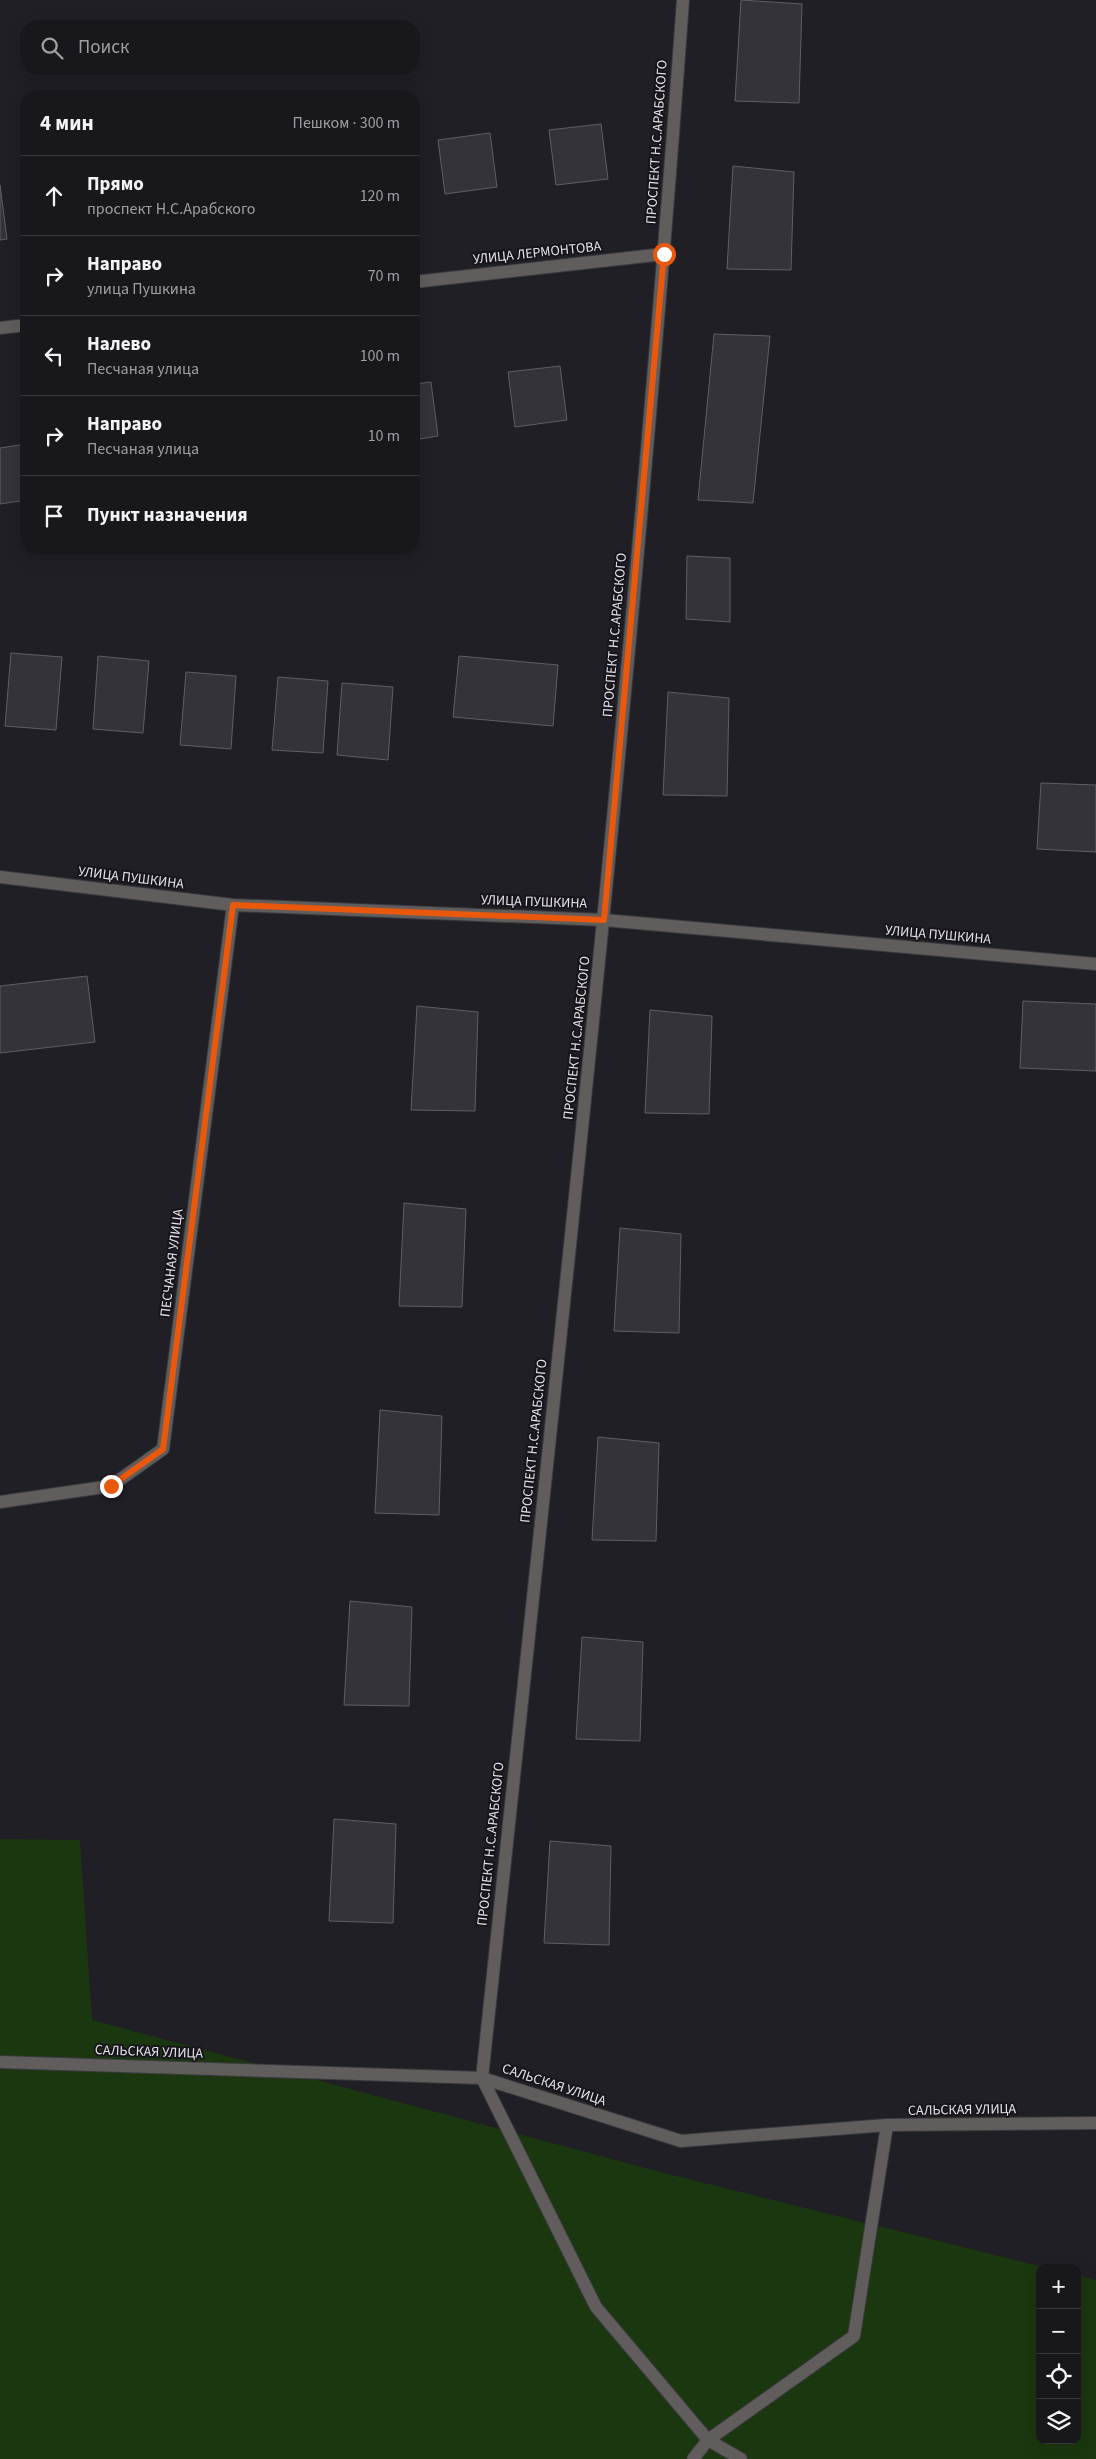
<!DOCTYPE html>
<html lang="ru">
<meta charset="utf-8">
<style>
:root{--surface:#18171c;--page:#212025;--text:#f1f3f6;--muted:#9f9fa3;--line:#36363b}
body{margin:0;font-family:"Source Sans 3",sans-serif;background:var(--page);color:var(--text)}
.controls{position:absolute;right:15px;bottom:15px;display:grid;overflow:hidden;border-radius:10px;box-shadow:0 5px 20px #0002}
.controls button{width:45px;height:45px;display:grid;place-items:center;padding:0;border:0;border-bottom:1px solid var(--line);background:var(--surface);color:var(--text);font:25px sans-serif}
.stop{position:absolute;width:15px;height:15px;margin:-11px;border:4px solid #ea580c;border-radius:50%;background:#fff}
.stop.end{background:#ea580c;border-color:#fff;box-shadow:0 1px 5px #0008}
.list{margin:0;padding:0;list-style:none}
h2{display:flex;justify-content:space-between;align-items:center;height:65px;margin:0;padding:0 20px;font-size:21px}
h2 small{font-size:16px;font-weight:400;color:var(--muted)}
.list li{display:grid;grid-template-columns:32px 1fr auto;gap:15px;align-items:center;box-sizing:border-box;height:80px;padding:0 20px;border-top:1px solid var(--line)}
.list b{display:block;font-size:19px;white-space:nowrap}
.list p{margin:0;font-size:16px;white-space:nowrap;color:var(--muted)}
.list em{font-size:16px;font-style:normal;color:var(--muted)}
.icon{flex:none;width:28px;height:28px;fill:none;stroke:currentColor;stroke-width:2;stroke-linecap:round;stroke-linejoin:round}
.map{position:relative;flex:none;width:1096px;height:2459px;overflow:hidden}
.search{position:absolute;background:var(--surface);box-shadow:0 5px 20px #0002;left:20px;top:20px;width:400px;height:55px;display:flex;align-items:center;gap:12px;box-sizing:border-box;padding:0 18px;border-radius:20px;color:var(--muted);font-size:19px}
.panel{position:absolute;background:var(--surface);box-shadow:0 5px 20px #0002;left:20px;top:90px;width:400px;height:465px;border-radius:20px}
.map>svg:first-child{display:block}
.green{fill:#1a370f}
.building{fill:#343339;stroke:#605e65}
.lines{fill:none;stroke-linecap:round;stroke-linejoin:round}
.lane-casing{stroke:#3b3a40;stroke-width:14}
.street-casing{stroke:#3b3a40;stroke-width:14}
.lane{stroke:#615d5d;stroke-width:12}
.street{stroke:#615d5d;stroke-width:12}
.route{stroke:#ea580c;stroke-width:6}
.labels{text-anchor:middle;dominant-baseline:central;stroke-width:4;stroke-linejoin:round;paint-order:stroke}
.street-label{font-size:14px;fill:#e4e3e7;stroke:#17151b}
</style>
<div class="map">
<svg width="1096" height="2459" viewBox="0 0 1096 2459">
<rect width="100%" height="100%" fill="#201f25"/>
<path class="green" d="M 0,1839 L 80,1840 L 92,2020 L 664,2173 L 1047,2268 L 1040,2268 L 1040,2440 L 1077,2440 L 1077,2275 L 1096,2280 L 1096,2459 L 0,2459 Z"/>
<path class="building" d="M 741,0 L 802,4 L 799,103 L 735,101 Z
M 601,124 L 608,179 L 556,185 L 549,130 Z
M 490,133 L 497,187 L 445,194 L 438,140 Z
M 733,166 L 794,172 L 791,270 L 727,269 Z
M 0,185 L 7,239 L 0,240 Z
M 714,334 L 770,336 L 753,503 L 698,500 Z
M 560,366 L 567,420 L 515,427 L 508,372 Z
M 431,382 L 438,436 L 414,440 L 414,384 Z
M 26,444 L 26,500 L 0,504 L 0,448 Z
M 687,556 L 730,558 L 730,622 L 686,619 Z
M 11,653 L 62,657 L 56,730 L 5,726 Z
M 98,656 L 149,661 L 143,733 L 93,729 Z
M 459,656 L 558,665 L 553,726 L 453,717 Z
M 186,672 L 236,676 L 231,749 L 180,745 Z
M 278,677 L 328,681 L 323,753 L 272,750 Z
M 342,683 L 393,687 L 388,760 L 337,755 Z
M 668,692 L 729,698 L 727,796 L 663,795 Z
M 1041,783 L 1096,785 L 1096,852 L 1037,849 Z
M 87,976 L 95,1042 L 0,1053 L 0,986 Z
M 1023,1001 L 1096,1004 L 1096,1071 L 1020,1068 Z
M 417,1006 L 478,1012 L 475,1111 L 411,1110 Z
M 650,1010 L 712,1016 L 709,1114 L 645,1113 Z
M 404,1203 L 466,1209 L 462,1307 L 399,1306 Z
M 620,1228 L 681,1234 L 679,1333 L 614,1331 Z
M 380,1410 L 442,1416 L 439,1515 L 375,1513 Z
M 598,1437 L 659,1443 L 656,1541 L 592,1540 Z
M 350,1601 L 412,1607 L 409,1706 L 344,1705 Z
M 582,1637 L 643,1642 L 640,1741 L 576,1739 Z
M 334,1819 L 396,1824 L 393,1923 L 329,1921 Z
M 550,1841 L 611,1846 L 609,1945 L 544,1943 Z"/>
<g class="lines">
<g class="lane-casing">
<path id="lane" d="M 0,2062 L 482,2078 L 681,2141 L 887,2125 L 1096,2123
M 482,2078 L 596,2307 L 708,2440 L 741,2459
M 693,2459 L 708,2440 L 854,2336 L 887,2125"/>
</g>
<g class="street-casing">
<path id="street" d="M 414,282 L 664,254
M 0,328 L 26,325
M 0,877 L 233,905 L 604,920 L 1096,964
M 0,1502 L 111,1486 L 163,1449 L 233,905
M 482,2078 C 555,1386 633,694 683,0"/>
</g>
<use href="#lane" class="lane"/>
<use href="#street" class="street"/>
</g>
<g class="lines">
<path class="route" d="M 111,1486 L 163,1449 L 233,905 L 604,920 L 664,254"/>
</g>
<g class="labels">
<g class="street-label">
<text transform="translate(657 142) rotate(-86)">ПРОСПЕКТ Н.С.АРАБСКОГО</text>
<text transform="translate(537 253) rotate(-6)">УЛИЦА ЛЕРМОНТОВА</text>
<text transform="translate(615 635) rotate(-85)">ПРОСПЕКТ Н.С.АРАБСКОГО</text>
<text transform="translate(131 878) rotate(7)">УЛИЦА ПУШКИНА</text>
<text transform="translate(534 902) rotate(2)">УЛИЦА ПУШКИНА</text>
<text transform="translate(938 935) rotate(5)">УЛИЦА ПУШКИНА</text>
<text transform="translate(577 1038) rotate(-84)">ПРОСПЕКТ Н.С.АРАБСКОГО</text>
<text transform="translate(172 1263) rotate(-83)">ПЕСЧАНАЯ УЛИЦА</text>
<text transform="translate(534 1441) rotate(-84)">ПРОСПЕКТ Н.С.АРАБСКОГО</text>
<text transform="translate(491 1844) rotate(-84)">ПРОСПЕКТ Н.С.АРАБСКОГО</text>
<text transform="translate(149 2052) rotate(2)">САЛЬСКАЯ УЛИЦА</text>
<text transform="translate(554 2085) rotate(18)">САЛЬСКАЯ УЛИЦА</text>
<text transform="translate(962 2110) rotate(-1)">САЛЬСКАЯ УЛИЦА</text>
</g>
</g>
</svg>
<div class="controls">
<button>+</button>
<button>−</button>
<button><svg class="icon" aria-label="locate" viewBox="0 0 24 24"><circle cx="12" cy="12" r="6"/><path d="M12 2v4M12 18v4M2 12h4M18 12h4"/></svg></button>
<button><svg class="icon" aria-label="layers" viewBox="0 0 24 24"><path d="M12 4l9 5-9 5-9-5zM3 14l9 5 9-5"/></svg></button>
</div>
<div class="stop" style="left:664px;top:254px"></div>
<div class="stop end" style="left:111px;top:1486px"></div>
<div class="search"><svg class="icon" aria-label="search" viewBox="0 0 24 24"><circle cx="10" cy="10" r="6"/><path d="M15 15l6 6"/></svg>Поиск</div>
<section class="panel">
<h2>4 мин<small>Пешком · 300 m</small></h2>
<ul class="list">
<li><svg class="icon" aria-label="ahead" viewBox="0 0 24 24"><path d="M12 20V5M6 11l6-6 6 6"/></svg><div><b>Прямо</b><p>проспект Н.С.Арабского</p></div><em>120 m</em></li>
<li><svg class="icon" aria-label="right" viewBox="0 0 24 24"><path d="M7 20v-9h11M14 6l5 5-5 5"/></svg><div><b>Направо</b><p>улица Пушкина</p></div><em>70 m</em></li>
<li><svg class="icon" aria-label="left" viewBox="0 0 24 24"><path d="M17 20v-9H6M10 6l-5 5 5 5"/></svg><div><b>Налево</b><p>Песчаная улица</p></div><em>100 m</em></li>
<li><svg class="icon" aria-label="right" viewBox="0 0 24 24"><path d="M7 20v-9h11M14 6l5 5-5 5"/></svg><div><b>Направо</b><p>Песчаная улица</p></div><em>10 m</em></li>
<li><svg class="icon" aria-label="arrive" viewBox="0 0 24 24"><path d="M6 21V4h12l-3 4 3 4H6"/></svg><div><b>Пункт назначения</b></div></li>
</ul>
</section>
</div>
